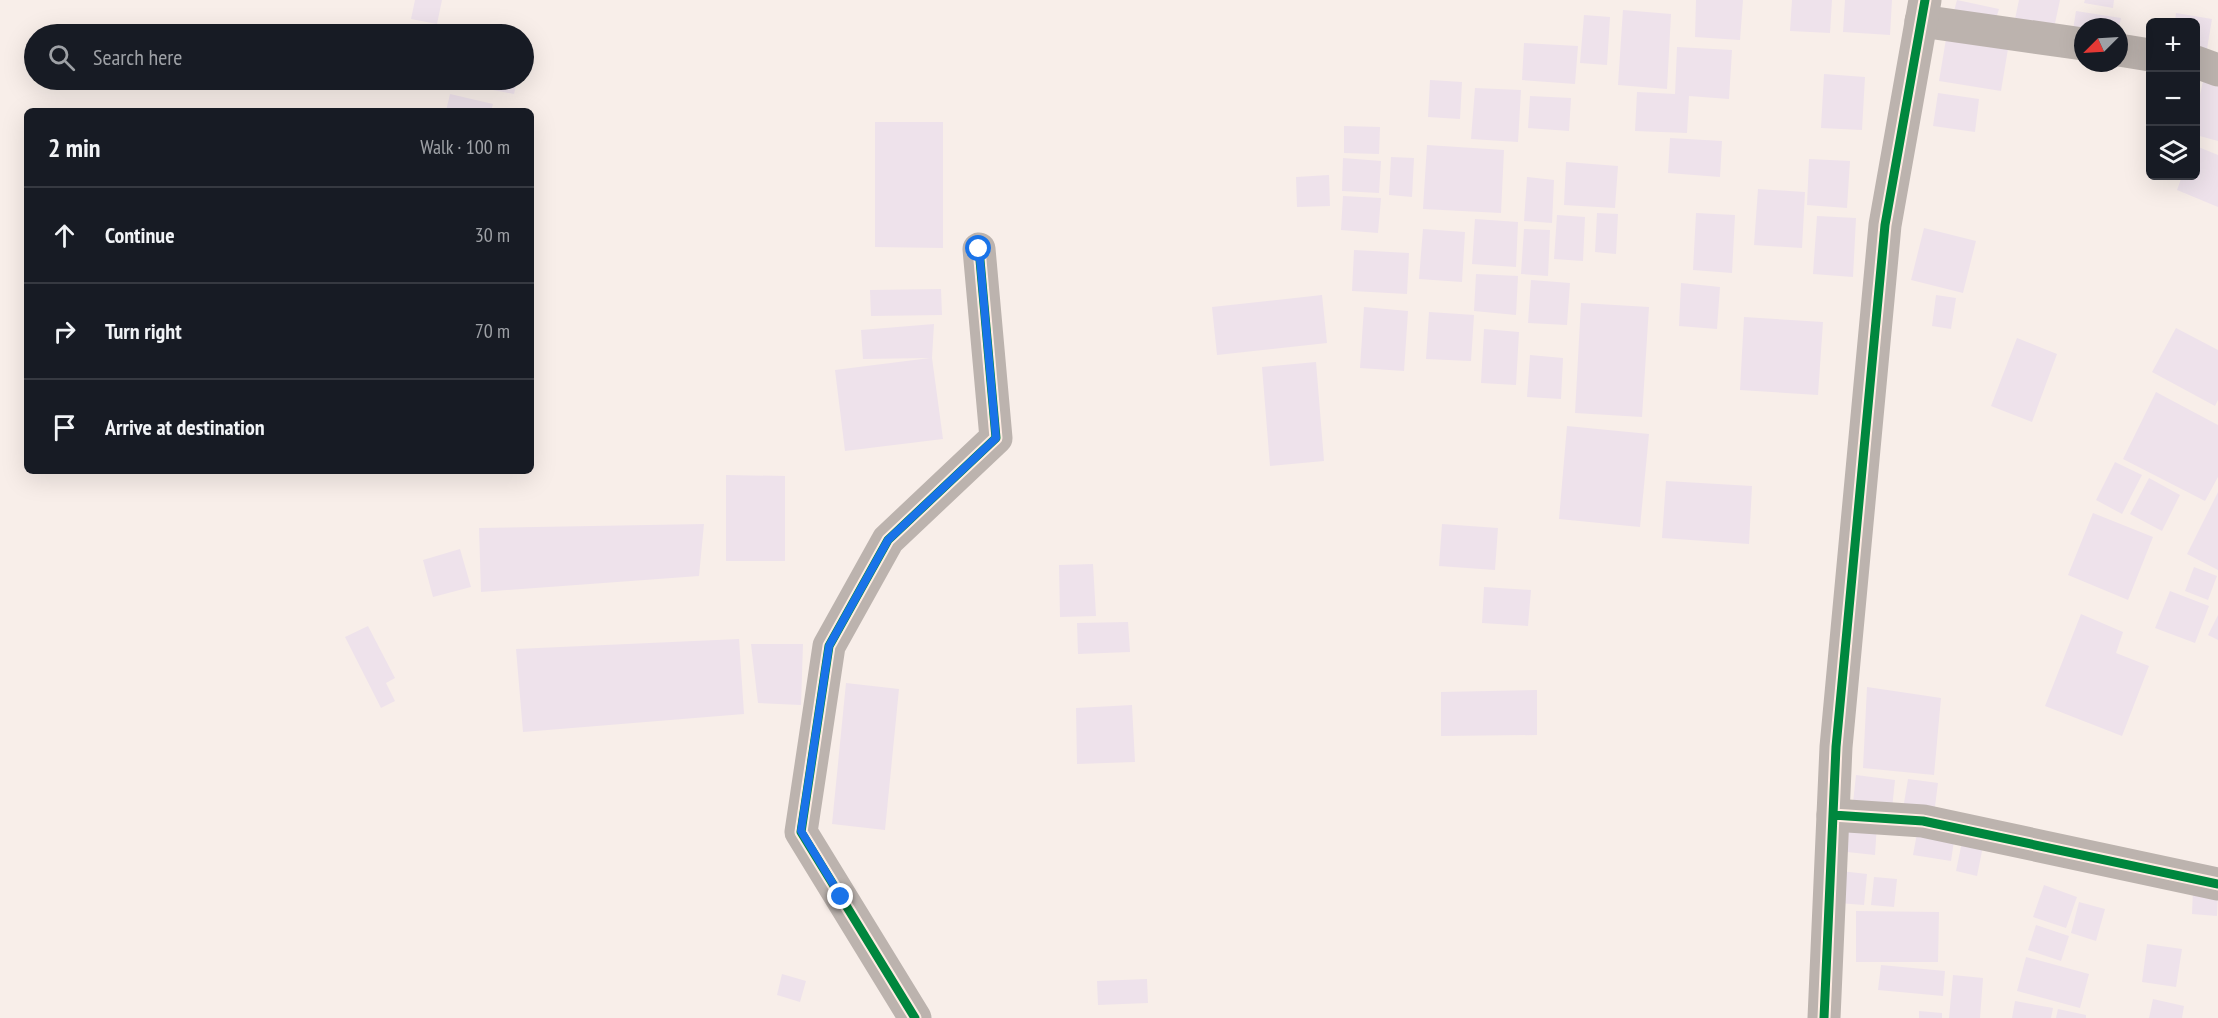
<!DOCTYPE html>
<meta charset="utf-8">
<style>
:root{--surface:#171b24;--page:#20242c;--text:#f1f3f6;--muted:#9ea1a6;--line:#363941}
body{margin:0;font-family:"PT Sans Narrow",sans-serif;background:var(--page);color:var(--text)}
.controls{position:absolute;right:18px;top:18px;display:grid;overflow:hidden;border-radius:9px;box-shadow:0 6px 24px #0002}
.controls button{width:54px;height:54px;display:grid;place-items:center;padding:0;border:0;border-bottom:2px solid var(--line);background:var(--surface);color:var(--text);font:30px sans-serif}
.compass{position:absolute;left:2074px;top:18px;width:54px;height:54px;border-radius:50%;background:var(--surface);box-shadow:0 6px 24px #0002;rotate:246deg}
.stop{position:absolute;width:18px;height:18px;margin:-14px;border:4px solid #1a73e8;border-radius:50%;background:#fff}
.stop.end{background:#1a73e8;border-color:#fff;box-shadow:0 2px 6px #0008}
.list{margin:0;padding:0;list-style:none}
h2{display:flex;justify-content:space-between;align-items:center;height:78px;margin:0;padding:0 24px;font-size:26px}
h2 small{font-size:20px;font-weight:400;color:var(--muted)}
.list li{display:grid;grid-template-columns:39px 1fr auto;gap:18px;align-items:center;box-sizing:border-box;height:96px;padding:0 24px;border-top:2px solid var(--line)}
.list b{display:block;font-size:22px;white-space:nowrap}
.list em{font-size:20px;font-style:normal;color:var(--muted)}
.icon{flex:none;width:33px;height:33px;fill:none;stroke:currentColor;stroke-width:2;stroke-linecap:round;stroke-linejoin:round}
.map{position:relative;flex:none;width:2218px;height:1018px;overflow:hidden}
.search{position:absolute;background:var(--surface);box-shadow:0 6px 24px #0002;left:24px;top:24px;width:510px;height:66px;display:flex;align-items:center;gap:15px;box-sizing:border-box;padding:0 21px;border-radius:33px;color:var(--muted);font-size:22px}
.panel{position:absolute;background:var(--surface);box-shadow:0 6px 24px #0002;left:24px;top:108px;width:510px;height:366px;border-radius:9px}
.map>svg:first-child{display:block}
.building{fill:#eee2eb}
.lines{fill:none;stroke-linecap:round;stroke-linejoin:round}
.minor{stroke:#bcb3ae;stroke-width:33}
.tertiary{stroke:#bcb3ae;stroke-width:33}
.cycleway-casing{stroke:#feece3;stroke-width:13}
.cycleway{stroke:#00873e;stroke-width:9}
.route{stroke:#1a73e8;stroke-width:8}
</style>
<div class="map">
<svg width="2218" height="1018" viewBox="0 0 2218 1018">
<rect width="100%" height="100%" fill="#f8eee9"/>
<path class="building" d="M 415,0 L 442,0 L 437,24 L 411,19 Z
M 1696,0 L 1743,0 L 1740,40 L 1695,37 Z
M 1792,0 L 1832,0 L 1830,33 L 1790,31 Z
M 1845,0 L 1892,0 L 1890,35 L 1843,32 Z
M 1957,0 L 1999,9 L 1994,25 L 1953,15 Z
M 2019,0 L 2060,0 L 2054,28 L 2015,19 Z
M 2085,0 L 2114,0 L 2113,8 L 2084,3 Z
M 1623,10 L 1671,14 L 1667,89 L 1618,85 Z
M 2076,11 L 2121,18 L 2119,27 L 2083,27 L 2083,38 L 2072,36 Z
M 2176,13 L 2212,19 L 2206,55 L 2196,53 L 2196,22 L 2175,22 Z
M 1584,15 L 1610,17 L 1607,65 L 1580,63 Z
M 1947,33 L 2009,43 L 2001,91 L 1939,81 Z
M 1524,43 L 1578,46 L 1575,84 L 1522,80 Z
M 1677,47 L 1732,50 L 1729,99 L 1689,96 L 1687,133 L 1635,131 L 1637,92 L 1675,94 Z
M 1824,74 L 1865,77 L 1862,130 L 1821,128 Z
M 2204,77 L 2218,81 L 2218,141 L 2196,135 L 2196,113 Z
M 437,80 L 468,80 L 467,85 Z
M 479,80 L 517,80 L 514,94 L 477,87 Z
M 1430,80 L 1462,82 L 1460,119 L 1428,117 Z
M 1475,88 L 1521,90 L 1518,142 L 1471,139 Z
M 1938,93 L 1979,99 L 1975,132 L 1933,126 Z
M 450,94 L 493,104 L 491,111 L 446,111 Z
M 1530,96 L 1571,98 L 1569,131 L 1528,128 Z
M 875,122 L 943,122 L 943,248 L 875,247 Z
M 1344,126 L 1380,127 L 1379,154 L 1344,153 Z
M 1670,138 L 1722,141 L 1720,177 L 1668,173 Z
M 1427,145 L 1504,150 L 1501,213 L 1423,209 Z
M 2196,146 L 2218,155 L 2218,207 L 2177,190 L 2182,176 L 2196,176 Z
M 1391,157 L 1414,158 L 1412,197 L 1389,195 Z
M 1343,158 L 1381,161 L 1379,193 L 1342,191 Z
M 1809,159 L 1850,161 L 1847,208 L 1807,205 Z
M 1566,162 L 1618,166 L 1615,208 L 1564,205 Z
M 1329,175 L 1330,206 L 1297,207 L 1296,177 Z
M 1527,177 L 1554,180 L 1552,223 L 1524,221 Z
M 1758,189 L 1805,192 L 1802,248 L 1754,245 Z
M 1343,196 L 1381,198 L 1378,233 L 1341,230 Z
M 1597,213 L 1618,214 L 1616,254 L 1595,252 Z
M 1696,213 L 1735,215 L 1732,273 L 1693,270 Z
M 1557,215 L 1585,217 L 1583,261 L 1554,259 Z
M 1817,216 L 1856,218 L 1853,277 L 1813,274 Z
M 1475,219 L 1518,222 L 1516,267 L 1472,264 Z
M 1924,228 L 1976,241 L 1963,293 L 1911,280 Z
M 1423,229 L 1465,232 L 1462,282 L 1419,279 Z
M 1524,229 L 1550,230 L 1548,276 L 1521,274 Z
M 1354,250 L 1409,253 L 1407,294 L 1352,291 Z
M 1476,274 L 1518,276 L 1516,315 L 1474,311 Z
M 1531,280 L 1570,283 L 1567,325 L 1528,323 Z
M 1681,283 L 1720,287 L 1717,329 L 1679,326 Z
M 941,289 L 942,315 L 871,316 L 870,290 Z
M 1322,295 L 1327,343 L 1217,355 L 1212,307 Z
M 1936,295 L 1956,298 L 1951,329 L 1932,326 Z
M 1581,303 L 1649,307 L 1642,417 L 1575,413 Z
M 1364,307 L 1408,311 L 1404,371 L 1360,368 Z
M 1429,312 L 1474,315 L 1471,361 L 1426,359 Z
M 1744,317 L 1823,322 L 1818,395 L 1740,390 Z
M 934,324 L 932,358 L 943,439 L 845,451 L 835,370 L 930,358 L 863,359 L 861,330 Z
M 2176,328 L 2218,350 L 2218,400 L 2215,406 L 2152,372 Z
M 1484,329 L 1519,332 L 1516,385 L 1481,383 Z
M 2017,338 L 2057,354 L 2032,422 L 1991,406 Z
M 1530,355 L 1563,358 L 1561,399 L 1527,397 Z
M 1316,362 L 1324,461 L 1270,466 L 1262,367 Z
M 2156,392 L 2218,425 L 2218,477 L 2205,501 L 2123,459 Z
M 1567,426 L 1649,434 L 1640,527 L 1559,519 Z
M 2115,462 L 2142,475 L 2122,514 L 2096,500 Z
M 726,475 L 785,476 L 785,561 L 726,561 Z
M 2149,478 L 2180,495 L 2162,531 L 2130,514 Z
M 1666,481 L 1752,486 L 1749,544 L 1662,538 Z
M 2218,492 L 2218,570 L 2187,554 Z
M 2093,513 L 2153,537 L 2128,600 L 2068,575 Z
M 704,524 L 699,576 L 481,592 L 479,528 Z
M 1442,524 L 1498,528 L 1495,570 L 1439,566 Z
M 460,549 L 471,587 L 433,597 L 423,560 Z
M 1093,564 L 1096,616 L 1060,617 L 1059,565 Z
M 2194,567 L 2217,576 L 2208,600 L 2185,591 Z
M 1484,587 L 1531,590 L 1528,626 L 1482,623 Z
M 2170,591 L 2209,606 L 2195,643 L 2155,628 Z
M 2081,614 L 2123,632 L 2116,653 L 2149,666 L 2122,736 L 2045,706 Z
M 2218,615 L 2218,640 L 2208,635 Z
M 1128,622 L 1130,652 L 1078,654 L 1077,623 Z
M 368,626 L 395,678 L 386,683 L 395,701 L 381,708 L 345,637 Z
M 739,639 L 744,714 L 523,732 L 516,649 Z
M 751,644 L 803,644 L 801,705 L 758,703 Z
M 846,683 L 899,689 L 885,830 L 832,824 Z
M 1867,687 L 1941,698 L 1934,775 L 1863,768 Z
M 1537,690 L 1537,735 L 1441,736 L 1441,692 Z
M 1132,705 L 1135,762 L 1077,764 L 1076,708 Z
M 1856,775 L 1895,780 L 1892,809 L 1853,803 Z
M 1908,779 L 1938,783 L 1934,814 L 1903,809 Z
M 1849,821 L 1877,824 L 1875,855 L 1847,852 Z
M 1918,828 L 1955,834 L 1951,861 L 1913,855 Z
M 1963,837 L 1984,841 L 1977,876 L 1956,871 Z
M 1840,871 L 1867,874 L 1864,905 L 1838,903 Z
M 1874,877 L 1897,879 L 1894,907 L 1871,905 Z
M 2044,885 L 2077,897 L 2066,928 L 2033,917 Z
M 2193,889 L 2218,891 L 2217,916 L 2192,914 Z
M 2079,902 L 2105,909 L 2096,941 L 2071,933 Z
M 1856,911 L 1939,912 L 1938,962 L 1856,962 Z
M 2036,925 L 2069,936 L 2061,961 L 2028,950 Z
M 2147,944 L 2182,949 L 2176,987 L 2142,982 Z
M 2026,957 L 2089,974 L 2080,1008 L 2017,991 Z
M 1881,965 L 1945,971 L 1943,996 L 1878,990 Z
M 782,974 L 806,981 L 800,1002 L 777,995 Z
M 1953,975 L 1983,978 L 1980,1018 L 1949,1018 Z
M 1147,979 L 1148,1003 L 1098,1005 L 1097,981 Z
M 2153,999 L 2184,1006 L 2182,1018 L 2149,1018 Z
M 2015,1001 L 2053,1008 L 2051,1018 L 2012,1018 Z
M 2058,1009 L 2086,1015 L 2086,1018 L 2056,1018 Z
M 1919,1011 L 1942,1013 L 1942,1018 L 1919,1018 Z"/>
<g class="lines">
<path class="minor" d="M 1921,21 L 2083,44
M 2119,50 L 2150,55
M 2196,62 L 2218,70
M 1833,815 L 1923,821 L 2218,884
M 915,1018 L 801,832 L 829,646 L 888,540 L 996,438 L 979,249"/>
<path class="tertiary" d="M 1824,1018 L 1836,747 L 1885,225 L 1925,0"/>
<g class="cycleway-casing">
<path id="cycleway" d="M 1833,815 L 1923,821 L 2218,884
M 915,1018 L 801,832 L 829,646 L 888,540 L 996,438 L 979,249
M 1824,1018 L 1836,747 L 1885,225 L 1925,0"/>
</g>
<use href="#cycleway" class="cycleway"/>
</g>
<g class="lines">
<path class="route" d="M 841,897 L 801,831 L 829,646 L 888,540 L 996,438 L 979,249"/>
</g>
</svg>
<div class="controls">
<button>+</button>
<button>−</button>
<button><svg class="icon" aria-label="layers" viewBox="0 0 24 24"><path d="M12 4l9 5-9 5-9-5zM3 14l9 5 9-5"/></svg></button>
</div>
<svg class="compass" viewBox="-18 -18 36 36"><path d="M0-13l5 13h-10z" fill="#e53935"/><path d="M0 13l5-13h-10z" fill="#9ea1a6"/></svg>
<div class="stop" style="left:979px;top:249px"></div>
<div class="stop end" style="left:841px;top:897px"></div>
<div class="search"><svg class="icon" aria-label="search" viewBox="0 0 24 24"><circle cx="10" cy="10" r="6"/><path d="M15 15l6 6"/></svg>Search here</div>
<section class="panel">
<h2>2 min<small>Walk · 100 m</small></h2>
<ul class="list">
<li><svg class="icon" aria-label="ahead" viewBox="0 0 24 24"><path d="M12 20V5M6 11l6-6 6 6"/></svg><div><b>Continue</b></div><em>30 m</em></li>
<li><svg class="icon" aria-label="right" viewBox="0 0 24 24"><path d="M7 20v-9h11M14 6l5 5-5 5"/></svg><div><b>Turn right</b></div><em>70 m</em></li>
<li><svg class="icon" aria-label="arrive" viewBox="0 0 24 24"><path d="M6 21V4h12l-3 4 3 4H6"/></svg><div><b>Arrive at destination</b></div></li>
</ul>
</section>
</div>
